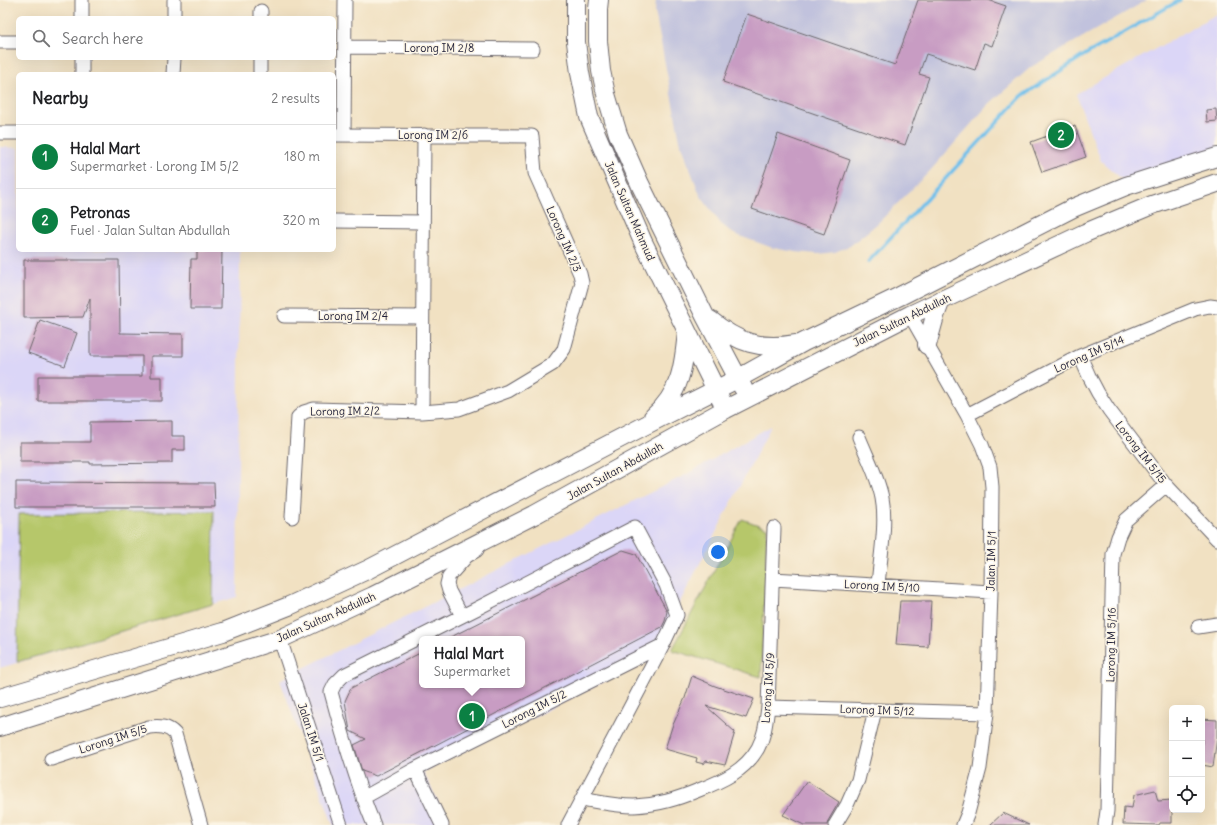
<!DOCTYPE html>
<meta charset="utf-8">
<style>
:root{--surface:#fff;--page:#f6f6f6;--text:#202124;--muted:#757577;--line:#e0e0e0;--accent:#0b8043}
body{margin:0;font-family:Delius,sans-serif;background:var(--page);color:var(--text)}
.controls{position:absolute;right:12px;bottom:12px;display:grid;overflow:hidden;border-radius:6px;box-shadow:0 4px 16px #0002}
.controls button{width:36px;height:36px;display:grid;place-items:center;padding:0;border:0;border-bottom:1px solid var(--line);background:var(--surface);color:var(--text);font:20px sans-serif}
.you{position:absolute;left:718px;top:552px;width:14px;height:14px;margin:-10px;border:3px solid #fff;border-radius:50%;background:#1a73e8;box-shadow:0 0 0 6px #1a73e833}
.badge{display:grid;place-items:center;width:26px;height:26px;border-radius:50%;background:var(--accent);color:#fff;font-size:13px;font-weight:700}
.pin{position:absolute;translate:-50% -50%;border:2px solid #fff;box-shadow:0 1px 4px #0006}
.popup{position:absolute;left:419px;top:636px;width:106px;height:52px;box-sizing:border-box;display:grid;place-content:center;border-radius:6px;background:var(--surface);filter:drop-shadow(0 1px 3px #0005);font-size:13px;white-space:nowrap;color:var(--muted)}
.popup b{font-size:15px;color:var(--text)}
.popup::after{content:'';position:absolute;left:50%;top:100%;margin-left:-8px;border:8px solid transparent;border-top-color:var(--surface)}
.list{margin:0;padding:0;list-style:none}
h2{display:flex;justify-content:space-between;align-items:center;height:52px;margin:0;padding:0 16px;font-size:17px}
h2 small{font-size:13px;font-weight:400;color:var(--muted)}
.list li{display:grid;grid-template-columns:26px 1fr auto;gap:12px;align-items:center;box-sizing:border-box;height:64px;padding:0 16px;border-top:1px solid var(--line)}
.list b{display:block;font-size:15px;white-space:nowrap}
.list p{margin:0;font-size:13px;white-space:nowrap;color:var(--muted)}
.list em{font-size:13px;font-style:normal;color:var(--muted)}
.icon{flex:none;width:22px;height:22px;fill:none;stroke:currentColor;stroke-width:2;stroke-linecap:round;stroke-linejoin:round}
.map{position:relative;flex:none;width:1217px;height:825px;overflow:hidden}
.search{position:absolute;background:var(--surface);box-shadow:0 4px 16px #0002;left:16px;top:16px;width:320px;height:44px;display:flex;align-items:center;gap:10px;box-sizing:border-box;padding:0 14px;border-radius:6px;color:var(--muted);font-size:15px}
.panel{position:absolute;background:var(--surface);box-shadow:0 4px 16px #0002;left:16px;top:72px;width:320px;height:180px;border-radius:6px}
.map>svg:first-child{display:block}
.built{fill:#dbd6f7;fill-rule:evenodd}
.industrial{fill:#c1c2dd}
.green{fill:#b6c76a;stroke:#6c7452}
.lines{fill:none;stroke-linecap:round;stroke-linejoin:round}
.stream{stroke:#70c0eb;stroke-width:3.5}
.building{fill:#c89cc3}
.street-casing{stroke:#6a656a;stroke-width:15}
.secondary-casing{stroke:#6a656a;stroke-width:20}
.street{stroke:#fff;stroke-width:13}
.secondary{stroke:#fff;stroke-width:18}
.labels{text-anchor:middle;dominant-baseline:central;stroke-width:3;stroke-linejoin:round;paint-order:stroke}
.street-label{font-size:11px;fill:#22223b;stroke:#fcf5e5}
</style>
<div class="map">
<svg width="1217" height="825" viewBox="0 0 1217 825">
<rect width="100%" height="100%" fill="#fcf5e5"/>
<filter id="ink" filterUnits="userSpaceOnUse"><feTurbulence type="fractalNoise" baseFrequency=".025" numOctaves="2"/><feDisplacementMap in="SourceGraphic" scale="8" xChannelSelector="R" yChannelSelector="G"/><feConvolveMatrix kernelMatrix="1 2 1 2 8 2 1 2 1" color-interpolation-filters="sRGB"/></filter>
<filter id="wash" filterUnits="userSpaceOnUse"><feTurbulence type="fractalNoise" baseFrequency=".012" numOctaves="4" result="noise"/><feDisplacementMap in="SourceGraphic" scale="16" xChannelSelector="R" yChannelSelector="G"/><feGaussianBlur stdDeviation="0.9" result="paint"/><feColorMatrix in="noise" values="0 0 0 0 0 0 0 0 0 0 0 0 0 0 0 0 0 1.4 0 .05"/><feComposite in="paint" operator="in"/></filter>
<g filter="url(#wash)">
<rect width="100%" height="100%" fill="#f1e1c2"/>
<path class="built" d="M 1217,14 L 1217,153 L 1122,179 L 1101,161 L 1076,94 Z
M 0,147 L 18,148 L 18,250 L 240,250 L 237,597 L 0,668 Z
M 771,426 L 651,658 L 423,772 L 450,825 L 333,825 L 280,680 L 687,474 ZM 422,639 L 522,639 L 522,685 L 422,685 Z"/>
<path class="industrial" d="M 656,0 L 1147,0 L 1031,67 L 988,105 L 929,172 L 878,223 L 851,245 L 835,252 L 818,254 L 796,252 L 773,248 L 734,234 L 721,224 L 700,195 L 681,145 L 655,12 Z"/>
<path class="green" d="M 214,511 L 213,604 L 17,662 L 19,514 Z
M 742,519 L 767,528 L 761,677 L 672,650 Z"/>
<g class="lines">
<path class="stream" d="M 868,262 L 1022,96 L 1083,56 L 1180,0"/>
</g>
<g id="blocks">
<path class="building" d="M 918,0 L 988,0 L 1006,6 L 992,46 L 984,43 L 975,70 L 926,54 L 919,74 L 929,77 L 905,145 L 723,82 L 747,14 L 895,65 Z
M 1216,109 L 1217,121 L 1207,122 L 1206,110 Z
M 1075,126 L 1086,157 L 1042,172 L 1031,142 Z
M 778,134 L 850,160 L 824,234 L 752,209 Z
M 197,250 L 222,250 L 221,309 L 190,309 L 191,259 L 197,259 Z
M 24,260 L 119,260 L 120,333 L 183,334 L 183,356 L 151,356 L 151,377 L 162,377 L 162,401 L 38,401 L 38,376 L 142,376 L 142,356 L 90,356 L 90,298 L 83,317 L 24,318 Z
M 40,320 L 77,333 L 65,366 L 28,353 Z
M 172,421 L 172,436 L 185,436 L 185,450 L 172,450 L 172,463 L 90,464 L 90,462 L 20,462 L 20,442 L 90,442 L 90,422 Z
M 16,482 L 214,483 L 215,507 L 16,507 Z
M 623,550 L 636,554 L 667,611 L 665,621 L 662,627 L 376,776 L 362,771 L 354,745 L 366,739 L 350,731 L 345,701 L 351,688 L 422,652 L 422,685 L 522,685 L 522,639 L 447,639 Z
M 900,601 L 931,601 L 928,647 L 896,645 Z
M 692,676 L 715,686 L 754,699 L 746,718 L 706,706 L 735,732 L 725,765 L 706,761 L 704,764 L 696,762 L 697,758 L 665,749 L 672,727 L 685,698 Z
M 1202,719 L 1217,720 L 1217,737 L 1213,767 L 1202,765 Z
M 807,781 L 839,802 L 828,821 L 827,825 L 804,825 L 783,815 Z
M 1155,790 L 1158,801 L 1172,800 L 1172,823 L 1160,823 L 1159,825 L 1123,824 L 1124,807 L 1132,808 L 1134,795 Z
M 1003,813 L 1029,825 L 990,825 Z"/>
</g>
</g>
<g filter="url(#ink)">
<use href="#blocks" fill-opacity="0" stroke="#6a656a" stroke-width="1"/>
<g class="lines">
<g class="street-casing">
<path id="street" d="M 82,18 L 82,0
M 174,18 L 174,0
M 261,18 L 261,11
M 0,42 L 18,42
M 345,47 L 533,49
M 82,74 L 82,58
M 173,74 L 174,58
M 260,74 L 260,58
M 0,133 L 18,133
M 344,135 L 345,0
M 334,221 L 423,222
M 910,315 L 967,415 L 982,445 L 990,467 L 992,487 L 991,592 L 987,713 L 980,768 L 968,813 L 963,825
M 284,316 L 422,317
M 1080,356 L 1089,376 L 1098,393 L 1109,410 L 1166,485 L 1217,539
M 422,412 L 424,135
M 967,415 L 1080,356 L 1195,309 L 1210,306 L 1217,307
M 859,437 C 867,457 878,477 882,498 C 887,524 880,559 878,585
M 292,517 L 298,417 L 304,412 L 314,409 L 422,412 L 459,409 L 508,391 L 553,364 L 564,349 L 582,283 L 580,274 L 535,173 L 532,136 L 334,135
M 773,579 L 991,592
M 462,616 L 449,591 L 447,584 L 449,576 L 467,556 L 477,550
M 1198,627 L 1217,624
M 280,639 L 341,825
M 768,707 L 987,713
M 51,759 L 149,727 C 160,726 168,726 175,734 L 201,825
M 415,769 L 442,825
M 363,798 L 415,769 L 663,645
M 582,799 C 599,802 616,806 634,806 C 658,805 677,799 699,790 C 722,781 745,771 758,748 C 765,735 766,722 768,707 L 774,528
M 374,825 C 356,782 343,737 331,692 L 335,684 L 344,675 L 476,609 L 635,527 L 666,585 L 677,615 L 663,645 L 568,825
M 835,825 L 847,805 L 858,780 L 875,710
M 1105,825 L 1107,811 L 1113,554 L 1118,537 L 1126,520 L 1166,485"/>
</g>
<g class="secondary-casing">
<path id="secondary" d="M 576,0 L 576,42 L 580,73 L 589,117 L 643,242 L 721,400
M 599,0 L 598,9 L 598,41 L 601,71 L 606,94 L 618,134 L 640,184 L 705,316 L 743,388
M 710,320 C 738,343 760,350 795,344
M 927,345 L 935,316 L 941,300
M 653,417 C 681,393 684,365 687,331
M 0,698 L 223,632 L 289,606 L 369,569 L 642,427 L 739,378 L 804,342 L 900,296 L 1073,208 L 1126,186 L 1191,165 L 1217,157
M 0,727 L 280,639 L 373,596 L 534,515 L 726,409 L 910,315 L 1085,233 L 1152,205 L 1217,183"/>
</g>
<use href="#street" class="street"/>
<use href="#secondary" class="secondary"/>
</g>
</g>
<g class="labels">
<g class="street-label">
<text x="439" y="48">Lorong IM 2/8</text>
<text x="433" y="135">Lorong IM 2/6</text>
<text transform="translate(630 211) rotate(66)">Jalan Sultan Mahmud</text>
<text transform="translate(564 239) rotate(66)">Lorong IM 2/3</text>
<text x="353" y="316">Lorong IM 2/4</text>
<text transform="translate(902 320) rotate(-26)">Jalan Sultan Abdullah</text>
<text transform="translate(1089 354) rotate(-24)">Lorong IM 5/14</text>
<text transform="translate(345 411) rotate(-1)">Lorong IM 2/2</text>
<text transform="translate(1141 452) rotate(52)">Lorong IM 5/15</text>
<text transform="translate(615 471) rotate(-29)">Jalan Sultan Abdullah</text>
<text transform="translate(991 561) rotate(-89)">Jalan IM 5/1</text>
<text transform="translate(882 586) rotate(3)">Lorong IM 5/10</text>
<text transform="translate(326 617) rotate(-24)">Jalan Sultan Abdullah</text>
<text transform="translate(1111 645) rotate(-89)">Lorong IM 5/16</text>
<text transform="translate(768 688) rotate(-86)">Lorong IM 5/9</text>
<text transform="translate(534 709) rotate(-27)">Lorong IM 5/2</text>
<text transform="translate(877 710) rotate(2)">Lorong IM 5/12</text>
<text transform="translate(311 732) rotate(72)">Jalan IM 5/1</text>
<text transform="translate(113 739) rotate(-18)">Lorong IM 5/5</text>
</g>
</g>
</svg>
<div class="controls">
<button>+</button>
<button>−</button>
<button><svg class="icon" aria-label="locate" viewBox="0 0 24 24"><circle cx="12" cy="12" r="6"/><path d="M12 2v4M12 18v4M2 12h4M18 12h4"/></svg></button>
</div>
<div class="you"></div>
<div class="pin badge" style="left:472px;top:716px">1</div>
<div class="popup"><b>Halal Mart</b>Supermarket</div>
<div class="pin badge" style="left:1061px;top:135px">2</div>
<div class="search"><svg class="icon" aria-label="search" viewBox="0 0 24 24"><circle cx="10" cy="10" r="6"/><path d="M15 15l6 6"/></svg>Search here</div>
<section class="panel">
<h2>Nearby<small>2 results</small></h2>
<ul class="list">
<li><span class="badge">1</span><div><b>Halal Mart</b><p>Supermarket · Lorong IM 5/2</p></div><em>180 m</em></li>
<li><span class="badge">2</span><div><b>Petronas</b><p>Fuel · Jalan Sultan Abdullah</p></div><em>320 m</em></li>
</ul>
</section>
</div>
